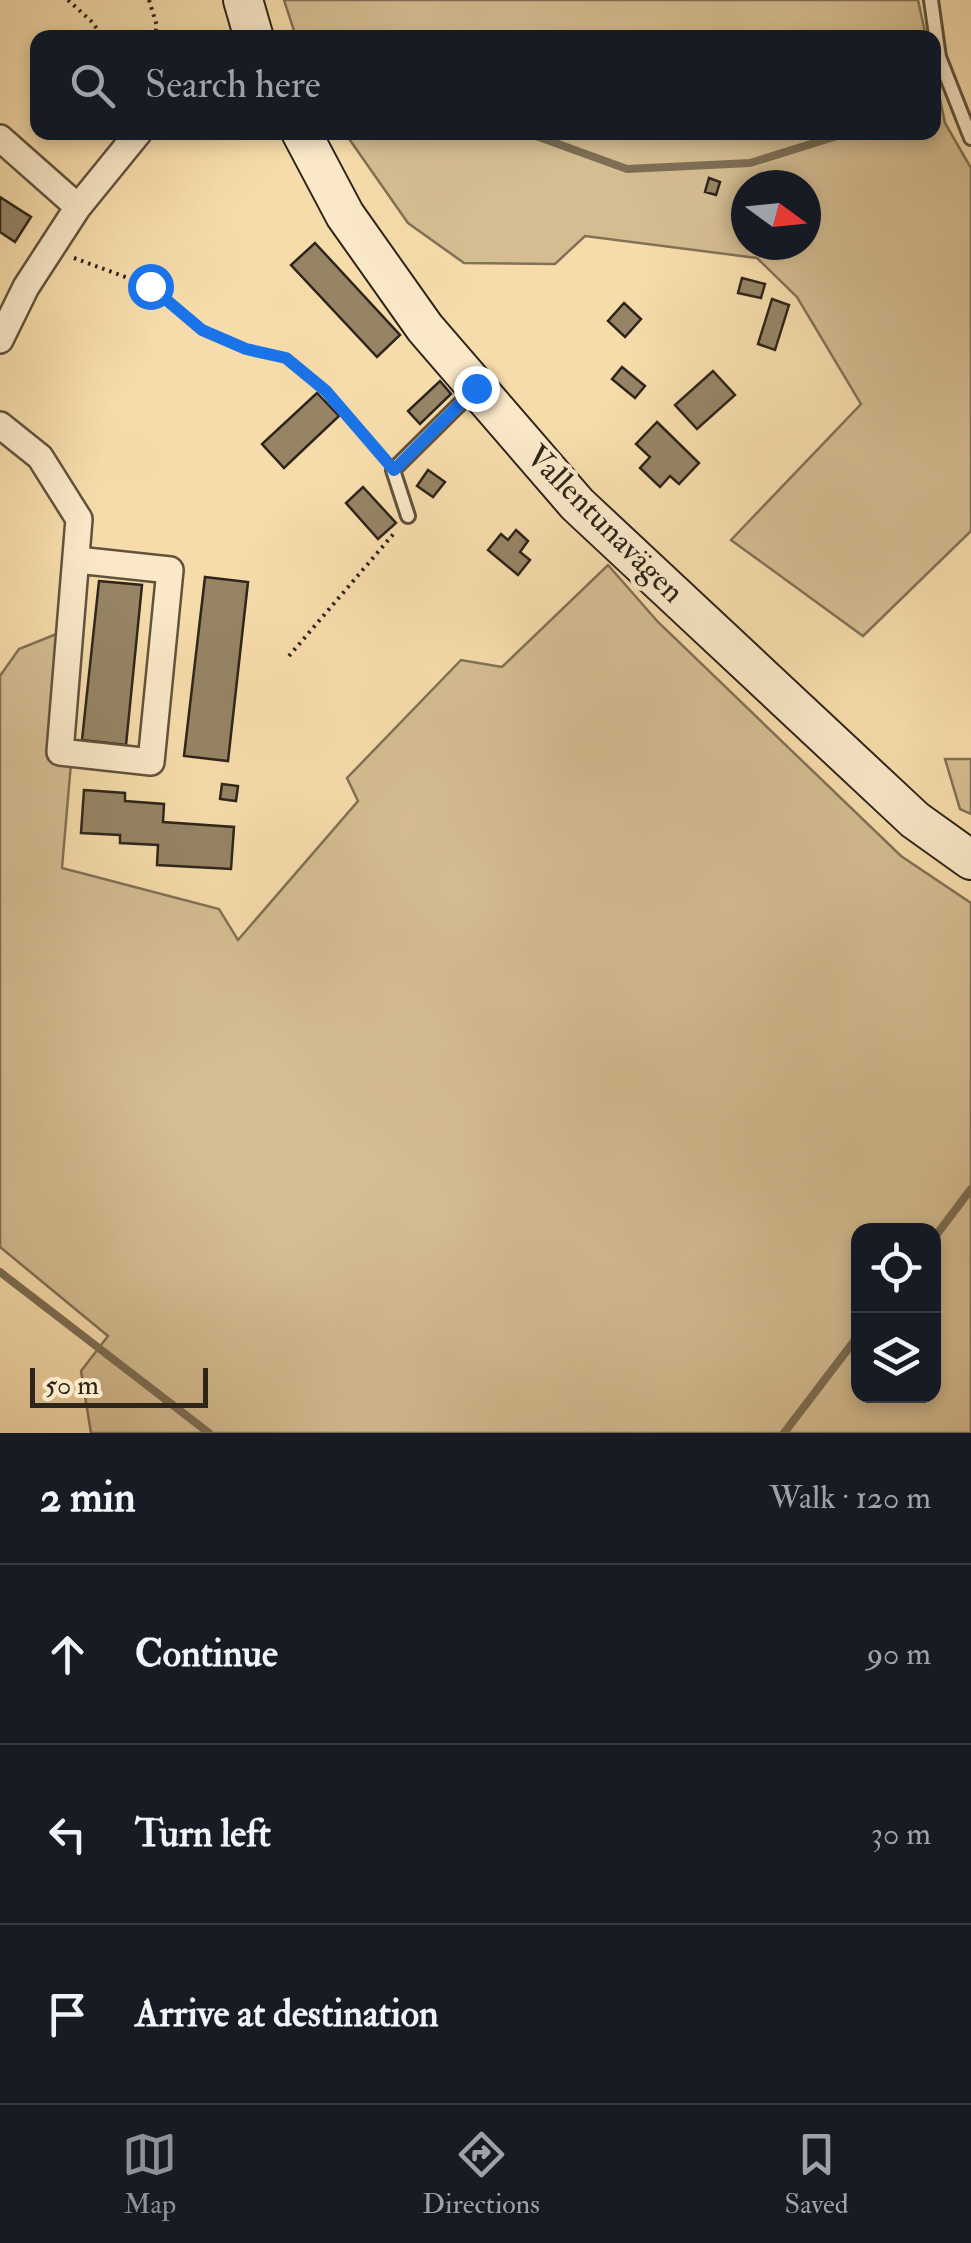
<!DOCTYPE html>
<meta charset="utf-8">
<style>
:root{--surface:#171b24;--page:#20242c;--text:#f1f3f6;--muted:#9ea1a6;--line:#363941;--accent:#8c9099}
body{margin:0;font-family:"IM FELL Double Pica",serif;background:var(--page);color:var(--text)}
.controls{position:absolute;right:30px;bottom:30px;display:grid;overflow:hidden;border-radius:20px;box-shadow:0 5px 15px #0003}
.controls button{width:90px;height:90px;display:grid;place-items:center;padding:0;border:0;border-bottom:2px solid var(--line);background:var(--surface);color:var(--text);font:50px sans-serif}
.compass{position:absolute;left:731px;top:170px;width:90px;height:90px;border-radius:50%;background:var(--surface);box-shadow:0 5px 15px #0003;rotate:105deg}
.scale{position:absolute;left:30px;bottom:25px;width:178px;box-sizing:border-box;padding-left:10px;border:5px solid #2d251a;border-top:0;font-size:28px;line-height:35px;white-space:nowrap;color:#2d251a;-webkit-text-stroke:8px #fae8c8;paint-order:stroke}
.stop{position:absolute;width:30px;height:30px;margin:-22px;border:8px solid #1a73e8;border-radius:50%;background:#fff}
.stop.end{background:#1a73e8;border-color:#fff;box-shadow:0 2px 10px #0008}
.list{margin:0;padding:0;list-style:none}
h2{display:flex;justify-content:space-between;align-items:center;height:130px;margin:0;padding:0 40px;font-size:42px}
h2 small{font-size:32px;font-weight:400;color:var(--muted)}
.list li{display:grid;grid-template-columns:65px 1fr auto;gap:30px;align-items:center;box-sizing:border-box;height:180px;padding:0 40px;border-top:2px solid var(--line)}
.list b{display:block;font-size:38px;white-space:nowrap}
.list em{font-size:32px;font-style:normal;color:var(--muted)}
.icon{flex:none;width:55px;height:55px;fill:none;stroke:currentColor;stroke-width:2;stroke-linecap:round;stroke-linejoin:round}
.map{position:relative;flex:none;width:971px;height:1433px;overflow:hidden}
.search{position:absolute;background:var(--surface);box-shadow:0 5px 15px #0003;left:30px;right:30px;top:30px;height:110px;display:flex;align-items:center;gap:25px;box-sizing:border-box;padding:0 35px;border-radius:20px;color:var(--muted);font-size:38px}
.sheet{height:670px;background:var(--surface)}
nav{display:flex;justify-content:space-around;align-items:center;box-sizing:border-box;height:140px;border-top:2px solid var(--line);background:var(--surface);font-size:28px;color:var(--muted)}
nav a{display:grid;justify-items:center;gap:5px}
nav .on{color:var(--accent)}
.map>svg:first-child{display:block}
.green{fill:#d5bd92;stroke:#817156;stroke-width:2.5;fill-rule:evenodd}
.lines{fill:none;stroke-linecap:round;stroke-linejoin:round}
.stream{stroke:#7d6e54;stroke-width:8}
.building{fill:#968465;stroke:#2d251a;stroke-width:2.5}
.lane-casing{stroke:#60533e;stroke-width:18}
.street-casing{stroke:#60533e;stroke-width:30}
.secondary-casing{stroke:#2d251a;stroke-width:42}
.path{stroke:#2d251a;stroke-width:4;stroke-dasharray:2.5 5;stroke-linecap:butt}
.lane{stroke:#fae8c8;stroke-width:12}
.street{stroke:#fae8c8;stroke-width:25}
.secondary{stroke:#fae8c8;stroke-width:38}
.route{stroke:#1a73e8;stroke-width:12}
.labels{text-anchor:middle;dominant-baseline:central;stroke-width:9;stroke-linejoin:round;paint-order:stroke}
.street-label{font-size:32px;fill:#2d251a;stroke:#fae8c8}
</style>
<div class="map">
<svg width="971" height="1433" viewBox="0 0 971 1433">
<rect width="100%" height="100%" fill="#f7dcab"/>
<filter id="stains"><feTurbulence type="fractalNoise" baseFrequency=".002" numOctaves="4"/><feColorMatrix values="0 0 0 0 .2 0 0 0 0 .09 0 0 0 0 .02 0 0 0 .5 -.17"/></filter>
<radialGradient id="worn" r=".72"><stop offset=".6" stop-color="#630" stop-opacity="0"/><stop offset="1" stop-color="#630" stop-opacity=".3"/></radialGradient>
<path class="green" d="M 284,0 L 918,0 L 926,37 L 296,37 Z
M 934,71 L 945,123 L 971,168 L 971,531 L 863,636 L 731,540 L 861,404 L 797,297 L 757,258 L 585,236 L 555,264 L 464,263 L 408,223 L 345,133 L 934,132 ZM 746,185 L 806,185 L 806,245 L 746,245 Z
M 608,565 L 658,622 L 901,856 L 971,903 L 971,1433 L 91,1433 L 81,1371 L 108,1336 L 0,1247 L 0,676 L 19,649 L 59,633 L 50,760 L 71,763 L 62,868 L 219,909 L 238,940 L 358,801 L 347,778 L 461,660 L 502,667 ZM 858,1230 L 934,1230 L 934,1396 L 858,1396 Z
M 945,759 L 971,759 L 971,814 L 960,809 Z"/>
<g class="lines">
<path class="stream" d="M 525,132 L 627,169 L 750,163 L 850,132
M 934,1238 L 971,1189
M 0,1272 L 209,1433
M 784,1433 L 858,1336"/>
</g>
<path class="building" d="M 709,178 L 720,182 L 716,195 L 705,192 Z
M 0,197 L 31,217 L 15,242 L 0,232 Z
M 315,243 L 400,335 L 377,357 L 291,265 Z
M 742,278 L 765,284 L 761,298 L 738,293 Z
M 772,299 L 789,305 L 775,350 L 758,344 Z
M 624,303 L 641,319 L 625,337 L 608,321 Z
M 622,367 L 645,386 L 635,398 L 612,379 Z
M 713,371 L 735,395 L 697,429 L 675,405 Z
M 440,381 L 451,394 L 420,424 L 408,411 Z
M 317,393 L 339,416 L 284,468 L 262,444 Z
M 657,422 L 699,463 L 679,484 L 670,476 L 660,487 L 640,468 L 650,457 L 636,444 Z
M 428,470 L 445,482 L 433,497 L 417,486 Z
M 363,487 L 396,523 L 378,539 L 346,503 Z
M 516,530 L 528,541 L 520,552 L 530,560 L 518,575 L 488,550 L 501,534 L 508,540 Z
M 205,577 L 248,582 L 228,761 L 184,756 Z
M 99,581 L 142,585 L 126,745 L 82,740 Z
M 222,784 L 238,786 L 236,801 L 220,799 Z
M 84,790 L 125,793 L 125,801 L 164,804 L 163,822 L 234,827 L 231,869 L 157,865 L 158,845 L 120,843 L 120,835 L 81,833 Z"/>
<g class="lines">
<g class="lane-casing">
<path id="lane" d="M 931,0 L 939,57 L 971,138
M 408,516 L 393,470 L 474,390"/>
</g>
<g class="street-casing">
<path id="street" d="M 0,138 L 78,207
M 0,340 L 26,287 L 78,207 L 139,132
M 0,425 L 40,457 L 79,519 L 60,752 L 151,762 L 170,570 L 77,560"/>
</g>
<g class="secondary-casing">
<path id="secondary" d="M 243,0 L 254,38
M 301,132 L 345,215 L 425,328 L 577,504 L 915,820 L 971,860"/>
</g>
<path class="path" d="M 68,0 L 91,21 L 104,38
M 149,0 L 157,26 L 154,38
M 74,258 L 150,286 L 203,330 L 246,349 L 286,357 L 326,391 L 381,456
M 289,656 L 396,531"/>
<use href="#lane" class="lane"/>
<use href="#street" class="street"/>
<use href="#secondary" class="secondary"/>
</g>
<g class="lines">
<path class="route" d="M 150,286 L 202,330 L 246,349 L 286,358 L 326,391 L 394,470 L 476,388"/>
</g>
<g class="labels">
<g class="street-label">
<text transform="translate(605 524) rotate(45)">Vallentunavägen</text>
</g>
</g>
<rect width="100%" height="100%" filter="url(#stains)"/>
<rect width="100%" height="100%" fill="url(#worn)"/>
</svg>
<div class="controls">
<button><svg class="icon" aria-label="locate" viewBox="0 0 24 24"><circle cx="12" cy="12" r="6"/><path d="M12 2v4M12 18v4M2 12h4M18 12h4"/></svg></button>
<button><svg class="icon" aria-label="layers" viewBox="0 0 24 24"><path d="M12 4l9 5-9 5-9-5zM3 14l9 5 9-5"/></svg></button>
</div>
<svg class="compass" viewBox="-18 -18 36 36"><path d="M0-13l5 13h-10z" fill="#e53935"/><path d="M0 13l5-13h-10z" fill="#9ea1a6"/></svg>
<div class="scale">50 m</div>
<div class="stop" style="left:150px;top:286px"></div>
<div class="stop end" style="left:476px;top:388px"></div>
<div class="search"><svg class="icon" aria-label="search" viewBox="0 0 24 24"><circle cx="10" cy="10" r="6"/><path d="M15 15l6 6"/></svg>Search here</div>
</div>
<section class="sheet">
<h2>2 min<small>Walk · 120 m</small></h2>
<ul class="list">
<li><svg class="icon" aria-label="ahead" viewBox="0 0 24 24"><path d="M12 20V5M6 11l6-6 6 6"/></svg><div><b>Continue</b></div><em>90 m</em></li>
<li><svg class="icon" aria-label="left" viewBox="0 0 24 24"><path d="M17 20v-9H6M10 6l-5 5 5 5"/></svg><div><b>Turn left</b></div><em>30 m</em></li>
<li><svg class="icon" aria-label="arrive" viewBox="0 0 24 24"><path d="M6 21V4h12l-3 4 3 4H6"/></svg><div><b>Arrive at destination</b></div></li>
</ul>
</section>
<nav>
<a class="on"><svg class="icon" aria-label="map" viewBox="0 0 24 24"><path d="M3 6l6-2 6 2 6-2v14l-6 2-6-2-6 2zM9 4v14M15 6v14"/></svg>Map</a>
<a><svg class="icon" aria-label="directions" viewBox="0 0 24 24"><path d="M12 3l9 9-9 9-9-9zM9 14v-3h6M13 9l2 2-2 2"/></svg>Directions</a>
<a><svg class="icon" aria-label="saved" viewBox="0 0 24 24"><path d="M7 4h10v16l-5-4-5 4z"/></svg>Saved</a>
</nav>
